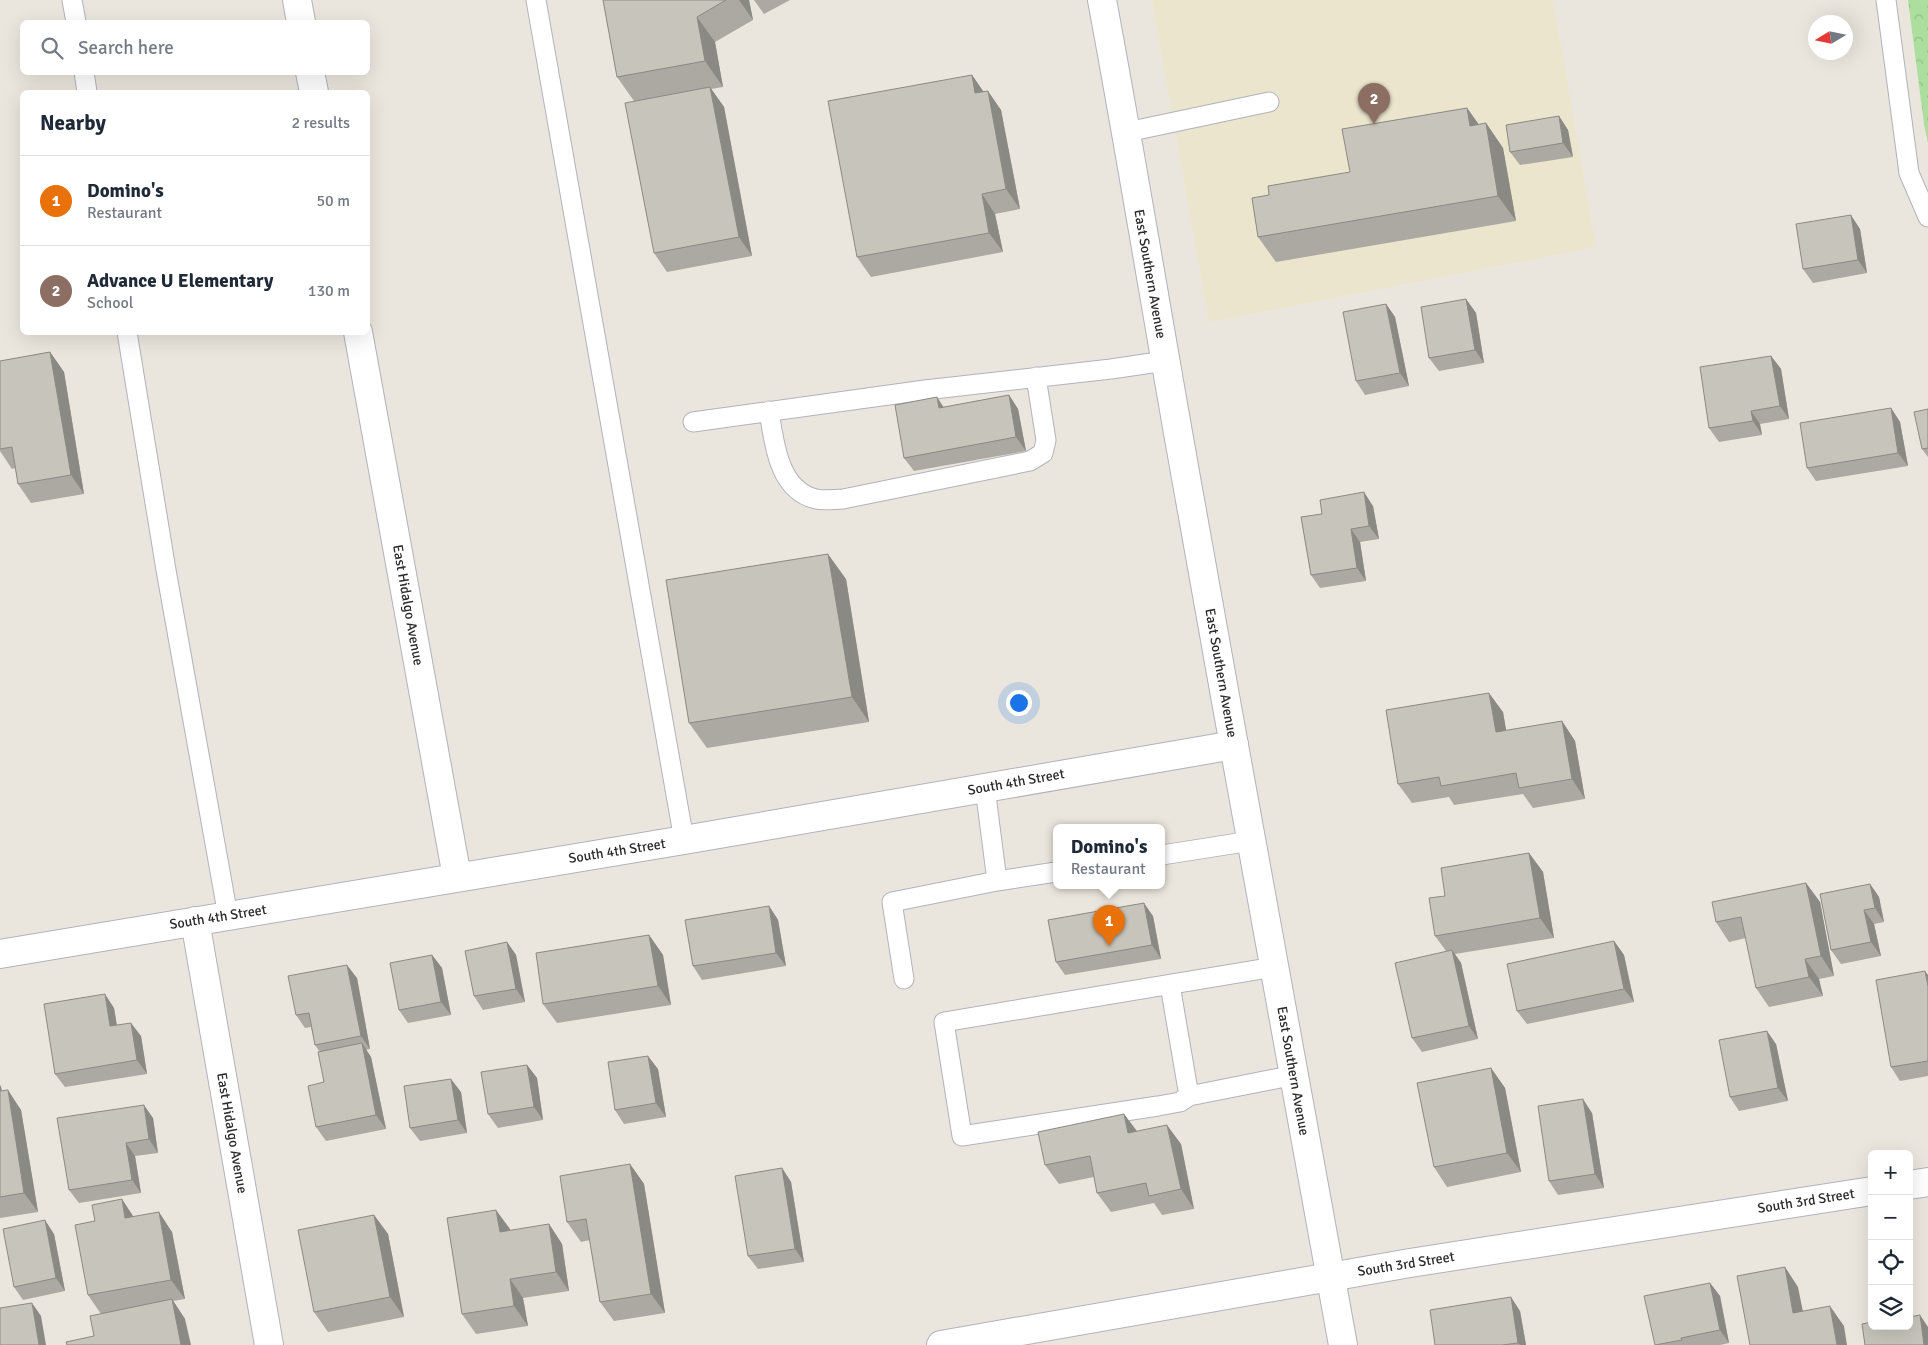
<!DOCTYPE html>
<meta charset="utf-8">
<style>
:root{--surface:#fff;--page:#f2f2f3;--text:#1f2937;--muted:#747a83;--line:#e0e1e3;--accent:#1a73e8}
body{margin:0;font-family:Signika,sans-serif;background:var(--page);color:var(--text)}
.controls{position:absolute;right:15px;bottom:15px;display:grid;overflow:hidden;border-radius:8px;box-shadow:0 5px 20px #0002}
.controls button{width:45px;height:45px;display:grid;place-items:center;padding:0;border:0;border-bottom:1px solid var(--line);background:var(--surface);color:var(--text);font:25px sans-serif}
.compass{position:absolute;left:1808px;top:15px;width:45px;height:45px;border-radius:50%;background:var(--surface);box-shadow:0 5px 20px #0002;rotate:260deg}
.you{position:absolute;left:1018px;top:702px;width:18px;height:18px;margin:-12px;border:4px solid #fff;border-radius:50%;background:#1a73e8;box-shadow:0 0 0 8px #1a73e833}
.badge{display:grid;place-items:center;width:32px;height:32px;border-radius:50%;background:var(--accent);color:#fff;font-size:16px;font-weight:700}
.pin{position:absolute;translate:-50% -41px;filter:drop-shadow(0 1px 2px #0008)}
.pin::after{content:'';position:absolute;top:26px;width:18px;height:15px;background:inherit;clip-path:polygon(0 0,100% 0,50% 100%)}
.popup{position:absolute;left:1053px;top:824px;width:112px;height:65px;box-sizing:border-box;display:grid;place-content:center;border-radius:8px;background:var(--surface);filter:drop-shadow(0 1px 4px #0005);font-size:16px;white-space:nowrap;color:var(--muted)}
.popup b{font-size:19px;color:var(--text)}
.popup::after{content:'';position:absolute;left:50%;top:100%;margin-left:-10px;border:10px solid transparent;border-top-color:var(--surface)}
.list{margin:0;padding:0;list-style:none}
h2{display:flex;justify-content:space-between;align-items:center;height:65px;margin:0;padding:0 20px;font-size:21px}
h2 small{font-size:16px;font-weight:400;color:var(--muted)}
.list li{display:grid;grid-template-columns:32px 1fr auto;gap:15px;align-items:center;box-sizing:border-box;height:90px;padding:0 20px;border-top:1px solid var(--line)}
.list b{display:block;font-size:19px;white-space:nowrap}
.list p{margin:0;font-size:16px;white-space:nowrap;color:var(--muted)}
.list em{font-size:16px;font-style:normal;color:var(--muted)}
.icon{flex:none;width:28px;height:28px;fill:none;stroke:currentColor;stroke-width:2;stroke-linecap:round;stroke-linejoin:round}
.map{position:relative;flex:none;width:1928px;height:1345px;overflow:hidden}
.search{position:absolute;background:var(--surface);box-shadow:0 5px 20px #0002;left:20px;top:20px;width:350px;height:55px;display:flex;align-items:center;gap:12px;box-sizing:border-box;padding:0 18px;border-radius:8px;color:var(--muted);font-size:19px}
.panel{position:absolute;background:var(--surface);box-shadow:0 5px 20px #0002;left:20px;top:90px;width:350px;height:245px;border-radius:8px}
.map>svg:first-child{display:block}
.education{fill:#ebe5cd}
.forest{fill:url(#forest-crowns)}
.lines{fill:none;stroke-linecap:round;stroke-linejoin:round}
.lane-casing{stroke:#b0b2bd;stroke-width:21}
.street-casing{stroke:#b0b2bd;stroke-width:30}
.secondary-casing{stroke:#b0b2bd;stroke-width:30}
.lane{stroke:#fff;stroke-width:19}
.street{stroke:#fff;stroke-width:28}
.secondary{stroke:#fff;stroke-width:28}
.wall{fill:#aba9a1}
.shaded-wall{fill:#8b8983}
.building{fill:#c7c4bb;stroke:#8b8983}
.labels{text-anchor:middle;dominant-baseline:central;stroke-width:4;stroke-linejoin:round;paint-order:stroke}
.street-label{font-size:14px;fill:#2a2a2a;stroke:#fff}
</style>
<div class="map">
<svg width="1928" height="1345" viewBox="0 0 1928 1345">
<defs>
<pattern id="forest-crowns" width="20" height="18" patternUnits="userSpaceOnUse" patternTransform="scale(1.25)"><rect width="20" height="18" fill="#acde9d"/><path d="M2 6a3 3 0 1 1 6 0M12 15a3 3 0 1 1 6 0" fill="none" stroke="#94bf87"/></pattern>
</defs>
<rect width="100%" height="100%" fill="#ebe6dd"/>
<path class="education" d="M 1152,0 L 1553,0 L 1596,247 L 1209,322 Z"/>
<path class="forest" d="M 1908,0 L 1928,0 L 1928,143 L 1924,124 Z"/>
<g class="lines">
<g class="lane-casing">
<path id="lane" d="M 72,0 L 76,22
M 536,0 L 684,840
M 1886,0 L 1909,173 L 1928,217
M 84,72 L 87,92
M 1127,132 L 1269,102
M 127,332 L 166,570 L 228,916
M 769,411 C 774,442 778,490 816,499 C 824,501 835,499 843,499 L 1030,461 L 1043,453 L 1046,440 L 1036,377
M 693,422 L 925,390 L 1111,369 L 1165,361
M 985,788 L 997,881 L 1056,872
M 1162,855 L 1251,841
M 1274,967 L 944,1022 L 962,1136 L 1158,1106 L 1180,1102 L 1189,1096 L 1295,1075
M 904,979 L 892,902 L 997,881
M 1170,985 L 1189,1096"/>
</g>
<g class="street-casing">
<path id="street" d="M 297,0 L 301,22
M 310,72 L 314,92
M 358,332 L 457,877
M 195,921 L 269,1345
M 0,954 L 684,840 L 1234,745
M 1909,1185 L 1928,1182
M 941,1345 L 1410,1263 L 1872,1191"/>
</g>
<g class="secondary-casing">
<path id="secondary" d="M 1102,0 C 1133,166 1160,334 1190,500 C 1240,782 1292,1064 1343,1345"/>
</g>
<use href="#lane" class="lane"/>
<use href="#street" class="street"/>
<use href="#secondary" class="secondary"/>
</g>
<path class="wall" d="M 603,0 L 749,0 L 753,20 L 715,42 L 723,87 L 711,89 L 724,107 L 752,256 L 667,272 L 654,253 L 634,101 L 617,77 Z
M 754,0 L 790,0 L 764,14 Z
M 972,75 L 983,91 L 1001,110 L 1020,209 L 995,214 L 1003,252 L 871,277 L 857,257 Z
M 1467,108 L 1479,125 L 1486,123 L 1503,148 L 1516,221 L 1276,262 L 1258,237 L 1269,195 L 1350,172 Z
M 1559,116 L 1568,130 L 1573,157 L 1520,165 L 1510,152 Z
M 1860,229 L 1867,273 L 1813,283 L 1803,269 Z
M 1466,299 L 1476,313 L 1484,363 L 1439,371 L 1429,358 Z
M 1386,304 L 1395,317 L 1409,386 L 1365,395 L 1356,381 Z
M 50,352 L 64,372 L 84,494 L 31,503 L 18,484 L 15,468 L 12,469 L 0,451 L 0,361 Z
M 1771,356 L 1781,369 L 1789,419 L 1760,424 L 1762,435 L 1719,442 L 1709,428 Z
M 1009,395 L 1018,409 L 1026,451 L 914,471 L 904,458 L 944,407 Z
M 1891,408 L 1900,422 L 1908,466 L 1816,481 L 1807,468 Z
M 1928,409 L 1928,457 L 1922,449 Z
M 1373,506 L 1379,539 L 1360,542 L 1366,581 L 1320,588 L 1311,575 L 1301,517 Z
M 846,579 L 869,722 L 707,748 L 689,723 Z
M 1503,712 L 1506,731 L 1562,721 L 1575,741 L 1585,799 L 1533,808 L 1523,794 L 1454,805 L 1449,797 L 1412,803 L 1398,784 Z
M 1529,853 L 1543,872 L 1554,938 L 1455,954 L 1461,963 L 1478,1039 L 1422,1052 L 1412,1038 L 1446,951 L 1435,936 L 1445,896 Z
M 1806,883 L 1820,902 L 1834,976 L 1819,979 L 1823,996 L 1769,1007 L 1756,988 L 1746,938 L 1729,942 L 1716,922 Z
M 1870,884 L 1879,897 L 1884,922 L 1874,924 L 1881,956 L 1841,964 L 1831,950 Z
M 769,906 L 778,920 L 786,966 L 702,980 L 693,966 Z
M 1153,916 L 1161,959 L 1065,975 L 1056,962 Z
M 649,935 L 663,955 L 671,1005 L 557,1023 L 543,1004 Z
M 1614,941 L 1624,955 L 1634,1002 L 1527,1024 L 1517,1011 Z
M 507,942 L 516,955 L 525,1002 L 483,1010 L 474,996 Z
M 432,955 L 442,968 L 451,1015 L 408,1023 L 399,1010 Z
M 1928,975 L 1928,1076 L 1900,1081 L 1891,1067 Z
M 357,978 L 370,1049 L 366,1050 L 371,1057 L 386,1129 L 326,1141 L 316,1127 L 324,1082 L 320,1052 L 315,1045 L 311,1027 L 305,1028 L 296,1015 Z
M 114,1008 L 117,1025 L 141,1036 L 147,1074 L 65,1087 L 55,1074 Z
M 1776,1044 L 1788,1101 L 1739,1111 L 1730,1097 Z
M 527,1065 L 537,1078 L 543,1120 L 498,1128 L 488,1114 Z
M 1491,1068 L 1505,1088 L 1521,1172 L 1447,1187 L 1434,1167 Z
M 658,1069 L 666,1117 L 624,1124 L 615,1110 Z
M 0,1085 L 1,1087 L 2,1091 L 21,1110 L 38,1212 L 0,1218 Z
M 461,1092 L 467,1133 L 420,1141 L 410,1128 Z
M 1592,1113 L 1604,1188 L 1558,1195 L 1549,1181 Z
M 1124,1114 L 1137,1131 L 1181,1144 L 1194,1209 L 1162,1215 L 1154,1203 L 1111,1212 L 1097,1193 L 1094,1177 L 1059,1184 L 1045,1165 Z
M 153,1118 L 158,1153 L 135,1156 L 141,1193 L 79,1203 L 69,1190 Z
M 630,1164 L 644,1184 L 665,1313 L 614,1321 L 600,1302 L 590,1240 L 581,1242 L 567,1222 Z
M 782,1168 L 791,1182 L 804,1262 L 758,1269 L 748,1256 Z
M 374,1215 L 388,1234 L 404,1317 L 328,1332 L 314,1312 Z
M 134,1217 L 172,1232 L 185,1299 L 173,1301 L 185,1319 L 94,1336 L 101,1314 L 88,1295 Z
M 549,1224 L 562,1244 L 569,1291 L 523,1298 L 528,1326 L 476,1334 L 462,1314 L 510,1229 L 510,1231 Z
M 54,1234 L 65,1291 L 23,1300 L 14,1287 Z
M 1710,1283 L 1720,1296 L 1729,1343 L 1720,1345 L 1655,1345 Z
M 1520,1311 L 1526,1345 L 1435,1345 Z"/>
<path class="shaded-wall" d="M 739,0 L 749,0 L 753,20 Z
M 697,17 L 715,42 L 723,87 L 705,61 Z
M 972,75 L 985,94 L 975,93 Z
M 710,87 L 724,107 L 752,256 L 739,237 Z
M 988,91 L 1001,110 L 1020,209 L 1006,189 Z
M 1467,108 L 1485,133 L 1470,126 Z
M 1559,116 L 1568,130 L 1573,157 L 1563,143 Z
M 1486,123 L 1503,148 L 1516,221 L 1498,196 Z
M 982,194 L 995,214 L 1003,252 L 989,233 Z
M 1851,215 L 1860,229 L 1867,273 L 1858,260 Z
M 1466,299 L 1476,313 L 1484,363 L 1475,350 Z
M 1386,304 L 1395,317 L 1409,386 L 1400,373 Z
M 50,352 L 64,372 L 84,494 L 71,475 Z
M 1771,356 L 1781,369 L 1789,419 L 1780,406 Z
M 1009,395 L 1018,409 L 1026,451 L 1016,437 Z
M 937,397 L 946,411 L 939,408 Z
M 1891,408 L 1900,422 L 1908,466 L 1898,453 Z
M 1751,411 L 1760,424 L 1762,435 L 1753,421 Z
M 1364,492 L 1373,506 L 1379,539 L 1369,526 Z
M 1351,529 L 1360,542 L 1366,581 L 1357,568 Z
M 828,554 L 846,579 L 869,722 L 852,697 Z
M 1489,693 L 1503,712 L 1510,752 L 1496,732 Z
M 1562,721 L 1575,741 L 1585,799 L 1572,779 Z
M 1529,853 L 1543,872 L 1554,938 L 1540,918 Z
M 1806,883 L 1820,902 L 1834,976 L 1821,956 Z
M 1870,884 L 1879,897 L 1884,922 L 1875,908 Z
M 1144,903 L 1153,916 L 1161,959 L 1152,945 Z
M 769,906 L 778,920 L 786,966 L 776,953 Z
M 1864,910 L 1874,924 L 1881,956 L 1871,942 Z
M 649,935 L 663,955 L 671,1005 L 658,986 Z
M 1614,941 L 1624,955 L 1634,1002 L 1624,989 Z
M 507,942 L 516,955 L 525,1002 L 516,989 Z
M 1452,950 L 1461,963 L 1478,1039 L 1469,1026 Z
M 432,955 L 442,968 L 451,1015 L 441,1002 Z
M 1805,959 L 1819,979 L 1823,996 L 1809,977 Z
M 347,965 L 357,978 L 370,1049 L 361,1036 Z
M 1925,971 L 1928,975 L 1928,986 Z
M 105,994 L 114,1008 L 119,1040 L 110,1026 Z
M 131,1023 L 141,1036 L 147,1074 L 137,1060 Z
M 1767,1031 L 1776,1044 L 1788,1101 L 1778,1088 Z
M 362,1043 L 371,1057 L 386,1129 L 376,1115 Z
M 648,1056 L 658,1069 L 666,1117 L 656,1103 Z
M 527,1065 L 537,1078 L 543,1120 L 534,1107 Z
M 1491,1068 L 1505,1088 L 1521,1172 L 1507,1153 Z
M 451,1079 L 461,1092 L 467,1133 L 458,1120 Z
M 0,1085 L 1,1087 L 6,1112 L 0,1104 Z
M 8,1090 L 21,1110 L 38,1212 L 24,1193 Z
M 1583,1099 L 1592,1113 L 1604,1188 L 1595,1174 Z
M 144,1105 L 153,1118 L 158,1153 L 149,1139 Z
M 1124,1114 L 1138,1133 L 1128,1133 Z
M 1167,1125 L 1181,1144 L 1194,1209 L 1181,1189 Z
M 126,1143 L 135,1156 L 141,1193 L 132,1180 Z
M 630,1164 L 644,1184 L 665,1313 L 651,1294 Z
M 782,1168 L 791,1182 L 804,1262 L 795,1249 Z
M 122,1199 L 135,1219 L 125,1218 Z
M 496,1210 L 510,1229 L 513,1252 L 500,1232 Z
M 159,1212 L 172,1232 L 185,1299 L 171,1280 Z
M 374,1215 L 388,1234 L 404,1317 L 390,1297 Z
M 45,1220 L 54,1234 L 65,1291 L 56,1278 Z
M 549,1224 L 562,1244 L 569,1291 L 556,1272 Z
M 1785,1267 L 1798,1287 L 1807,1332 L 1793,1313 Z
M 510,1279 L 523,1298 L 528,1326 L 514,1306 Z
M 1710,1283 L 1720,1296 L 1729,1343 L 1720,1330 Z
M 1511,1297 L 1520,1311 L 1526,1345 L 1520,1345 L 1518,1343 Z
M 172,1299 L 185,1319 L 191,1345 L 181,1345 Z
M 32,1303 L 41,1316 L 46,1345 L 39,1345 Z
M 1830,1306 L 1844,1326 L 1847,1345 L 1837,1345 Z
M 1920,1315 L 1928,1327 L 1928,1345 L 1924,1345 Z"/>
<path class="building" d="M 603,0 L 726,0 L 697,17 L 705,61 L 617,77 Z
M 972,75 L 975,93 L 988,91 L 1006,189 L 982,194 L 989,233 L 857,257 L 828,101 Z
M 710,87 L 739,237 L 654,253 L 625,103 Z
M 1467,108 L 1470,126 L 1486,123 L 1498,196 L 1258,237 L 1252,198 L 1269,195 L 1268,186 L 1350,172 L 1342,129 Z
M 1559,116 L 1563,143 L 1510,152 L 1506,125 Z
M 1851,215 L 1858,260 L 1803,269 L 1796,224 Z
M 1466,299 L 1475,350 L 1429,358 L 1421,307 Z
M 1386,304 L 1400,373 L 1356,381 L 1343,312 Z
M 50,352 L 71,475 L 18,484 L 12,447 L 0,449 L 0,361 Z
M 1771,356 L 1780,406 L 1751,411 L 1753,421 L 1709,428 L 1700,367 Z
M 1009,395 L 1016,437 L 904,458 L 895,405 L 937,397 L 939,408 Z
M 1891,408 L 1898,453 L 1807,468 L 1800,423 Z
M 1928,409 L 1928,448 L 1922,449 L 1914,412 Z
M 1364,492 L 1369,526 L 1351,529 L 1357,568 L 1311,575 L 1301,517 L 1322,514 L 1320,500 Z
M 828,554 L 852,697 L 689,723 L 666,580 Z
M 1489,693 L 1496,732 L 1562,721 L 1572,779 L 1519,788 L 1516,773 L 1441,786 L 1439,777 L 1398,784 L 1386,710 Z
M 1529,853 L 1540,918 L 1435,936 L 1429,898 L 1445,896 L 1441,868 Z
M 1806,883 L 1821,956 L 1805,959 L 1809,977 L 1756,988 L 1741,917 L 1716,922 L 1712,902 Z
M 1870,884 L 1875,908 L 1864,910 L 1871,942 L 1831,950 L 1820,894 Z
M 1144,903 L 1152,945 L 1056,962 L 1048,920 Z
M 769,906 L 776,953 L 693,966 L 685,920 Z
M 649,935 L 658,986 L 543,1004 L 536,953 Z
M 1614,941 L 1624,989 L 1517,1011 L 1507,964 Z
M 507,942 L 516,989 L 474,996 L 465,951 Z
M 1452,950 L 1469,1026 L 1412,1038 L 1395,963 Z
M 432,955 L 441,1002 L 399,1010 L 390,963 Z
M 347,965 L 361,1036 L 315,1045 L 309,1013 L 296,1015 L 288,976 Z
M 1925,971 L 1928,986 L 1928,1061 L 1891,1067 L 1876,980 Z
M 105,994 L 110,1026 L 131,1023 L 137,1060 L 55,1074 L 44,1004 Z
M 1767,1031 L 1778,1088 L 1730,1097 L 1719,1040 Z
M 362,1043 L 376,1115 L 316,1127 L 308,1086 L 324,1082 L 318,1052 Z
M 648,1056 L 656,1103 L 615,1110 L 608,1062 Z
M 527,1065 L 534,1107 L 488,1114 L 481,1072 Z
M 1491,1068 L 1507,1153 L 1434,1167 L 1417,1083 Z
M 451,1079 L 458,1120 L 410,1128 L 404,1086 Z
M 8,1090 L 24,1193 L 0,1197 L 0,1091 Z
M 1583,1099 L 1595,1174 L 1549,1181 L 1538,1106 Z
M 144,1105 L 149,1139 L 126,1143 L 132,1180 L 69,1190 L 57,1118 Z
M 1124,1114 L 1128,1133 L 1167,1125 L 1181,1189 L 1149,1196 L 1146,1183 L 1097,1193 L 1090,1156 L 1045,1165 L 1038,1132 Z
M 630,1164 L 651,1294 L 600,1302 L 586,1219 L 567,1222 L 560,1176 Z
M 782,1168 L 795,1249 L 748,1256 L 735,1176 Z
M 122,1199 L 125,1218 L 159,1212 L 171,1280 L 88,1295 L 75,1225 L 95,1221 L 92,1205 Z
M 496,1210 L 500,1232 L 549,1224 L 556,1272 L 510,1279 L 514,1306 L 462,1314 L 447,1218 Z
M 374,1215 L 390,1297 L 314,1312 L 298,1230 Z
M 45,1220 L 56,1278 L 14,1287 L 3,1229 Z
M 1785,1267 L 1793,1313 L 1830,1306 L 1837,1345 L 1750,1345 L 1737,1276 Z
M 1710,1283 L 1720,1330 L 1681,1338 L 1682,1340 L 1655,1345 L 1644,1296 Z
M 1511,1297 L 1518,1343 L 1502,1345 L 1435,1345 L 1430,1310 Z
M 172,1299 L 181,1345 L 67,1345 L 66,1342 L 94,1336 L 90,1316 Z
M 32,1303 L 39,1345 L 0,1345 L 0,1308 Z
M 1920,1315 L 1924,1345 L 1865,1345 L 1862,1324 L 1872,1322 L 1872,1326 L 1909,1326 L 1909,1317 Z"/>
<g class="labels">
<g class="street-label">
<text transform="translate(1150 274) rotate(80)">East Southern Avenue</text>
<text transform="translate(408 605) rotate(80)">East Hidalgo Avenue</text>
<text transform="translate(1221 673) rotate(80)">East Southern Avenue</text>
<text transform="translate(1016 782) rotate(-10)">South 4th Street</text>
<text transform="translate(617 851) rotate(-9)">South 4th Street</text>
<text transform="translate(218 917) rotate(-9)">South 4th Street</text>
<text transform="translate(1293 1071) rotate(80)">East Southern Avenue</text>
<text transform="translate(232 1133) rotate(80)">East Hidalgo Avenue</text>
<text transform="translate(1806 1201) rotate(-9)">South 3rd Street</text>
<text transform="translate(1406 1264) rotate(-9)">South 3rd Street</text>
</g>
</g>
</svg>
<div class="controls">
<button>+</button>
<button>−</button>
<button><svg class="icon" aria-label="locate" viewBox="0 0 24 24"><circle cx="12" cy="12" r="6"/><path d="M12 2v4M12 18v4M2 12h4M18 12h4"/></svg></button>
<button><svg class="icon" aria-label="layers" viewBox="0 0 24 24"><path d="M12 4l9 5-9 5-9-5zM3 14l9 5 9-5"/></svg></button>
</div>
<svg class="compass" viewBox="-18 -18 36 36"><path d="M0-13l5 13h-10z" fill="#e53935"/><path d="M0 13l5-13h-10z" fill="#747a83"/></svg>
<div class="you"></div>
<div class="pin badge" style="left:1109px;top:946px;background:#e8710a">1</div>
<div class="popup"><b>Domino's</b>Restaurant</div>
<div class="pin badge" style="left:1374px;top:124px;background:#8d6e63">2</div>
<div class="search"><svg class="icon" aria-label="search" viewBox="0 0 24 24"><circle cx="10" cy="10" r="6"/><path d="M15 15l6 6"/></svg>Search here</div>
<section class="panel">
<h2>Nearby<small>2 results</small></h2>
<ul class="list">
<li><span class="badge" style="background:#e8710a">1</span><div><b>Domino's</b><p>Restaurant</p></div><em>50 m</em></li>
<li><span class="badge" style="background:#8d6e63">2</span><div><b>Advance U Elementary</b><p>School</p></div><em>130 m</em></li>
</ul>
</section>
</div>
